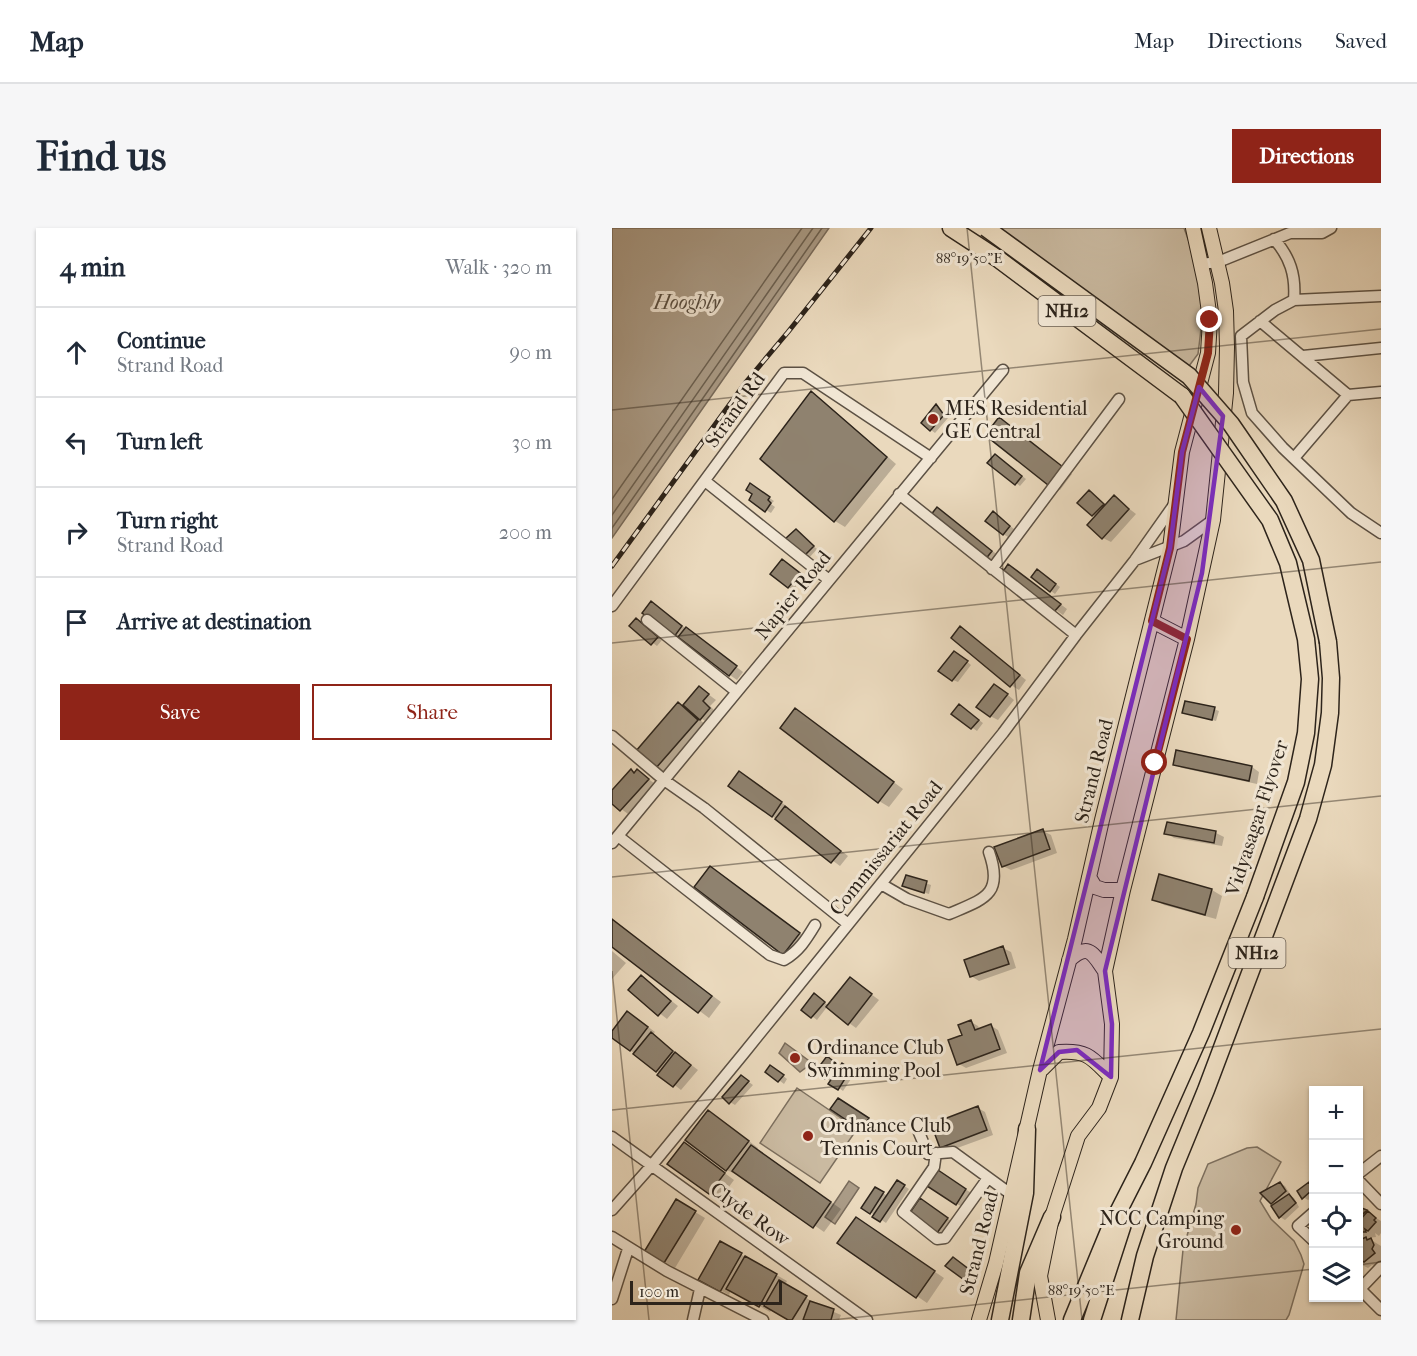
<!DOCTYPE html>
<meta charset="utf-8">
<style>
:root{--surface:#fff;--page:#f6f6f7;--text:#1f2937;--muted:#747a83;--line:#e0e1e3;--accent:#8f2418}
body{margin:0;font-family:"IM FELL French Canon",serif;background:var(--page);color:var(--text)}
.controls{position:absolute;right:18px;bottom:18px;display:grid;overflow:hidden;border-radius:0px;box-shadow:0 2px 4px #0004}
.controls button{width:54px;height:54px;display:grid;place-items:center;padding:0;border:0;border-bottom:2px solid var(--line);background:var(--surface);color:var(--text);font:30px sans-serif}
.scale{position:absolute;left:18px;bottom:15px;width:152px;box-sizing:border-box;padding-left:6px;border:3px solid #2d241b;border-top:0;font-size:16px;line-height:21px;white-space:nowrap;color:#2d241b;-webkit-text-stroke:4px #f1e6d4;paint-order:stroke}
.stop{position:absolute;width:18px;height:18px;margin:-14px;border:4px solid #8f2418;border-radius:50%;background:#fff}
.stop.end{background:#8f2418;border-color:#fff;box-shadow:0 2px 6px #0008}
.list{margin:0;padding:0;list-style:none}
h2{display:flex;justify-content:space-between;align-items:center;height:78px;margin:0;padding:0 24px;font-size:26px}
h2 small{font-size:20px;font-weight:400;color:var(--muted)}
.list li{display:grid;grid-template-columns:39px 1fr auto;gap:18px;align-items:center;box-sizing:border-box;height:90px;padding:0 24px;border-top:2px solid var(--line)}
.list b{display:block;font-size:22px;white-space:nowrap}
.list p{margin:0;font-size:20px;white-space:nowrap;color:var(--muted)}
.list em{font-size:20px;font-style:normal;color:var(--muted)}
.actions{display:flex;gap:12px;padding:18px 24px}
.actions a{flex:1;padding:14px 0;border:2px solid var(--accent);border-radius:0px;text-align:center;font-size:21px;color:var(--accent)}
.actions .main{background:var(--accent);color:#fff}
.icon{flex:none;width:33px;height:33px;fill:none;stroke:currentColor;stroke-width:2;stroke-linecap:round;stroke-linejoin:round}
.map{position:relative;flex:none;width:769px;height:1092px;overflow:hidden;border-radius:0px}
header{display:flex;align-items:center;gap:36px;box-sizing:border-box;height:84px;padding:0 30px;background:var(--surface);border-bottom:2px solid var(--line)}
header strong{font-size:28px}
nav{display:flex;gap:33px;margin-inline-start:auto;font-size:21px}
.intro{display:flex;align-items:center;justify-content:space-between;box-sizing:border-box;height:144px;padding:0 36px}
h1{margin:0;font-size:42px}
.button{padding:15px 27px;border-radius:0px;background:var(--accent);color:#fff;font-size:21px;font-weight:700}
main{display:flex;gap:36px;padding:0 36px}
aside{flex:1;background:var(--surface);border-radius:0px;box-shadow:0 2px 4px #0004}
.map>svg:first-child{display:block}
.green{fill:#cabaa1;stroke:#7c6f5e;stroke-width:1.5}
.water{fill:#aa9b86;stroke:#786b5b;stroke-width:1.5}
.shadow{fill:#0003}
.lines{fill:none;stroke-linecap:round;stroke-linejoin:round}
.shore{stroke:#6c6050;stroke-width:1.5}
.building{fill:#8f826f;stroke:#2d241b;stroke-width:1.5}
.minor-casing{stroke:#5c5144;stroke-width:13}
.major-casing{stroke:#2d241b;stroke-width:16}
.highway-casing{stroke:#2d241b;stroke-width:19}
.minor{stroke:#f1e6d4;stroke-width:10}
.major{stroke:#ead9bd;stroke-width:14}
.highway{stroke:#ead9bd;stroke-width:16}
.rail-casing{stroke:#2d241b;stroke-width:5}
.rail{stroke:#f1e6d4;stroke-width:3;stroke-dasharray:9;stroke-linecap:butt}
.highway-bridge-casing{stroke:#2d241b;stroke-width:19;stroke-linecap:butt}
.highway-bridge{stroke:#ead9bd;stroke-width:16}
.route{stroke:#8f2418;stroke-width:8}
.marked{fill:#7b2cbf;fill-opacity:0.2;stroke:#7b2cbf;stroke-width:4.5;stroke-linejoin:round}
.ticks{fill:none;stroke:#2d241b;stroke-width:1.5;stroke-opacity:0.45}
.poi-dot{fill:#8f2418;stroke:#f1e6d4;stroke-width:2}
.labels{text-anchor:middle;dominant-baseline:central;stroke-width:6;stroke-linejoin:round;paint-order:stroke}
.shield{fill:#f1e6d4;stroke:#685e52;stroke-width:1.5}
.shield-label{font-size:18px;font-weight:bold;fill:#2d241b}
.poi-label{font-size:20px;fill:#2d241b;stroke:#f1e6d4;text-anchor:start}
.street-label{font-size:20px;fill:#2d241b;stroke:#f1e6d4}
.water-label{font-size:21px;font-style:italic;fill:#594e40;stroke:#f1e6d4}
.ticks-label{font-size:15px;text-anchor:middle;fill:#2d241b;stroke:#f1e6d4;stroke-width:6;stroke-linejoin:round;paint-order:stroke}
</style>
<header>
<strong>Map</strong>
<nav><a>Map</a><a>Directions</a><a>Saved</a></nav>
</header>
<div class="intro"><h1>Find us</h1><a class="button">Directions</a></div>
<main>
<aside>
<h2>4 min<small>Walk · 320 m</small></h2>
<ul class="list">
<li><svg class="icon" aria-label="ahead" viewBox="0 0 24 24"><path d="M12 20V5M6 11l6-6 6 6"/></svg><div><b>Continue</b><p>Strand Road</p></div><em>90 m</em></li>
<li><svg class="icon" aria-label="left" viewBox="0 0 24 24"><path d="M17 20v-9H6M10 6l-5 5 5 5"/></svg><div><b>Turn left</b></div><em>30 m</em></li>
<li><svg class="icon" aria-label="right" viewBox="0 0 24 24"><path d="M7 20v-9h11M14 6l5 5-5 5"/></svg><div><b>Turn right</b><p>Strand Road</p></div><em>200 m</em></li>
<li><svg class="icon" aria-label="arrive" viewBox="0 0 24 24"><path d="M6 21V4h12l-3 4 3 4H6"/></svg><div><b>Arrive at destination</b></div></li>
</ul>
<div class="actions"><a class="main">Save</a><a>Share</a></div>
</aside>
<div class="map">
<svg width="769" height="1092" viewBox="0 0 769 1092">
<rect width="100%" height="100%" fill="#ead9bd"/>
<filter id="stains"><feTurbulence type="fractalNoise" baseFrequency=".00333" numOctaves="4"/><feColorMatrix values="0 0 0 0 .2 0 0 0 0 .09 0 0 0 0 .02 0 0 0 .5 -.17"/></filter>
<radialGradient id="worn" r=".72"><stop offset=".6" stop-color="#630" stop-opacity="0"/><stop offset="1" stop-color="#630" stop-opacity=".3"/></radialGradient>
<path class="green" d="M 387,0 L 572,0 L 589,47 L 590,93 L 586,126 L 577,138 Z
M 185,860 L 245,901 L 208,955 L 148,915 Z
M 645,919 L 669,934 L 648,973 L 659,991 L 682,1013 L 689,1027 L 692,1036 L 677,1087 L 674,1092 L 564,1092 L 571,1022 L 584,976 L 586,960 L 596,936 L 635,920 Z"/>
<path class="water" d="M 0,0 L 217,0 L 0,310 Z
M 173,815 L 200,835 L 188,844 L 167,825 Z
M 237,953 L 247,960 L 223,996 L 213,989 Z"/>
<path class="shadow" d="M 199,165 L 209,171 L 284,236 L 233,299 L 223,293 L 150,231 Z
M 324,178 L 336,190 L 323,205 L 319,202 Z
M 387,191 L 398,197 L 460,246 L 448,262 L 437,256 L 375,206 Z
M 388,231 L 414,251 L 408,258 L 404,255 Z
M 143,260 L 162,273 L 159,276 L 163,279 L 159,285 L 154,282 Z
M 482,267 L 494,278 L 502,269 L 524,286 L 499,314 L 491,310 L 484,289 L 467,275 Z
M 325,281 L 387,328 L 382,335 L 374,331 Z
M 386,288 L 402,301 L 396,309 L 391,306 Z
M 184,303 L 205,321 L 197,330 L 192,327 Z
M 175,335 L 192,349 L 181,362 L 176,359 Z
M 404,343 L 455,381 L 451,387 L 392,344 Z
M 426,343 L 448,359 L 443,366 L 439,363 Z
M 47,380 L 131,444 L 125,452 L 62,408 Z
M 29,395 L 50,412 L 45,418 L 19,398 Z
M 349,400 L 414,452 L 407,462 L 399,457 Z
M 347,427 L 359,437 L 346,454 L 341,452 Z
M 88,460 L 104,472 L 98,478 L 105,485 L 96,495 L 90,491 L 89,493 L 96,498 L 55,545 L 45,539 L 26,523 L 71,479 Z
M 390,462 L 402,472 L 386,492 L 378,488 Z
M 352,481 L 371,495 L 365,503 L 341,486 Z
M 602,481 L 607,483 L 604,493 L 572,484 Z
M 184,482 L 291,561 L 277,579 L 267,573 Z
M 562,536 L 640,539 L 647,544 L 645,556 L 570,540 Z
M 19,543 L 23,546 L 26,543 L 43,556 L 16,586 L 0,574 L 0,564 Z
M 135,549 L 177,580 L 176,581 L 236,628 L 228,638 L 160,588 Z
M 556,596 L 604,605 L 612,609 L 610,618 L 562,610 L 554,605 Z
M 431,603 L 439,607 L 445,625 L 399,642 L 391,638 Z
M 99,639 L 197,712 L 182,732 L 172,726 Z
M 548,648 L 600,662 L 610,668 L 604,691 L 552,677 L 542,671 Z
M 295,649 L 319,657 L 317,666 L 292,658 Z
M 0,693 L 109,774 L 97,790 L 0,717 Z
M 391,720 L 399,724 L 404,740 L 367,753 L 359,748 Z
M 0,723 L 14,735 L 0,751 Z
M 29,749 L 66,778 L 55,791 L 18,762 Z
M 239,751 L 267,772 L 244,800 L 215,779 L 205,792 L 191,781 L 207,770 L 217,778 Z
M 23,789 L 43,804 L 40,807 L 86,842 L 69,862 L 0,808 L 0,805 Z
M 359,794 L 366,798 L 368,802 L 378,797 L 386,802 L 395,825 L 354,840 L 347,836 L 352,808 Z
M 220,833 L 229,840 L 230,837 L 243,845 L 231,863 L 205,843 Z
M 163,841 L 175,851 L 172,856 L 155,843 Z
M 134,852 L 141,857 L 123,877 L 118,874 Z
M 234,876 L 264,895 L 257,905 L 250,900 Z
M 366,880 L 373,884 L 381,907 L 337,923 L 329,919 Z
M 107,890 L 146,920 L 145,922 L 229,981 L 212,1004 L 127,945 L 125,947 L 115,942 Z
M 82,922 L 122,952 L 108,971 L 97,965 Z
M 334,949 L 361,966 L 352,980 L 345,976 Z
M 286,954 L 297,961 L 274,995 L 251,979 L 263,961 L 276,968 Z
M 668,955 L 673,958 L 678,966 L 677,967 L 682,970 L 687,979 L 673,992 L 668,989 L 661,979 L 664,977 L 659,975 Z
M 697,956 L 702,959 L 702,967 L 696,972 L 691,969 Z
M 65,973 L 93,990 L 63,1040 L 34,1023 Z
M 316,976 L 342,995 L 333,1008 L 299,985 Z
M 748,980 L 769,993 L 769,1005 L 767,1008 L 763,1005 L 764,1009 L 756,1010 L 769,1018 L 769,1034 L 764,1038 L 760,1037 L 756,1040 L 746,1035 Z
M 254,997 L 332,1050 L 315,1075 L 227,1015 Z
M 109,1015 L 175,1053 L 173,1057 L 201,1074 L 201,1075 L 229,1087 L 227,1092 L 193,1092 L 192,1089 L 190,1092 L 178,1092 L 160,1081 L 158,1084 L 119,1062 L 117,1067 L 89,1051 Z
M 346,1033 L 366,1049 L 360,1056 L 355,1053 Z"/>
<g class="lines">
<path class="shore" d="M 0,271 L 190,0
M 0,287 L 201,0
M 0,300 L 210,0"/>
</g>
<path class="building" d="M 199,163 L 275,229 L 222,294 L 148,231 Z
M 324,176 L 332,187 L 318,203 L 309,195 Z
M 387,189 L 451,239 L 436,257 L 373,207 Z
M 383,226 L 410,248 L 403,257 L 375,235 Z
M 138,255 L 158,269 L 156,272 L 159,275 L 153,284 L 137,272 L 140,266 L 134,262 Z
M 477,262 L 492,276 L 480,288 L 465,275 Z
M 502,267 L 517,281 L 490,311 L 475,297 Z
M 325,279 L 380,323 L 373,332 L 318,288 Z
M 381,283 L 398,298 L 391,307 L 373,293 Z
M 184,301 L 202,318 L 191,329 L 173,311 Z
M 170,331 L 188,345 L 176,360 L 158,346 Z
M 396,336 L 449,376 L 442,384 L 390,345 Z
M 425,341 L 444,356 L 438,364 L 419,349 Z
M 39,373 L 70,398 L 62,409 L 30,385 Z
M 24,390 L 46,409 L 39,417 L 17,398 Z
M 348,398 L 408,447 L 398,459 L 339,410 Z
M 74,399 L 125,438 L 117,448 L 66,409 Z
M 342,423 L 356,433 L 340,453 L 326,443 Z
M 382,456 L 396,466 L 378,489 L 364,479 Z
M 87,458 L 97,466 L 91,473 L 98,480 L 88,492 L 71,477 Z
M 573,473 L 603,479 L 600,492 L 570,485 Z
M 66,474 L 86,492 L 44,540 L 24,523 Z
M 347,476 L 367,492 L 359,501 L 339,486 Z
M 183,480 L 282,554 L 266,575 L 168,500 Z
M 564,522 L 640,538 L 637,553 L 561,537 Z
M 19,541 L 22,545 L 25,541 L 37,551 L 8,583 L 0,576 L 0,562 Z
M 127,543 L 170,574 L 160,589 L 116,558 Z
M 173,578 L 229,623 L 219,635 L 163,591 Z
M 555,594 L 604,603 L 602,615 L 552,606 Z
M 431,601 L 438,621 L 390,639 L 382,619 Z
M 98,638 L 188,705 L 171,727 L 82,659 Z
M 547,646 L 600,661 L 593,687 L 540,672 Z
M 294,647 L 315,653 L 312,665 L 290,658 Z
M 0,691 L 100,768 L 86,785 L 0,719 Z
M 391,718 L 397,736 L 358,749 L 352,732 Z
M 29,747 L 59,773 L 46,788 L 16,762 Z
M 238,749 L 260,766 L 236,797 L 214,779 Z
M 202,765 L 213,774 L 199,790 L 189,782 Z
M 15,783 L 36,799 L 18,823 L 0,810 L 0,803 Z
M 359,792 L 363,802 L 379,796 L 388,821 L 345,837 L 336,812 L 350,807 L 346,797 Z
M 39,804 L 61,823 L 44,844 L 21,826 Z
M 63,824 L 79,837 L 61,859 L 45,847 Z
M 215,828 L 225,836 L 213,851 L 203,844 Z
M 230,835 L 239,841 L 226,862 L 216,856 Z
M 158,837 L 172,847 L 166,854 L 153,844 Z
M 129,847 L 137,853 L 117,876 L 110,869 Z
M 226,870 L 257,890 L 249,902 L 218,881 Z
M 366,878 L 375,902 L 328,920 L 319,896 Z
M 96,882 L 137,913 L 114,943 L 73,912 Z
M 72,914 L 113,945 L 97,966 L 55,936 Z
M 139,917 L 219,974 L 201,1000 L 120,943 Z
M 326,942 L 354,961 L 344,977 L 315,958 Z
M 285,952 L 293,957 L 268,994 L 260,989 Z
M 668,954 L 674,963 L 659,976 L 648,965 Z
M 697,954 L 701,961 L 690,971 L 685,963 Z
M 263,959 L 272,964 L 258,986 L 249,980 Z
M 677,966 L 684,975 L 667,990 L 659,978 Z
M 308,970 L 336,990 L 325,1005 L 297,986 Z
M 64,971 L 84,983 L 52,1035 L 32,1024 Z
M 747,979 L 755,982 L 747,990 L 748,992 L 756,983 L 764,990 L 762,992 L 764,994 L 756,1003 L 753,1001 L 754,1004 L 749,1004 L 746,1008 L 746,980 Z
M 244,989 L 323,1043 L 304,1070 L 225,1015 Z
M 754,1009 L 755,1012 L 759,1010 L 762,1017 L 760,1021 L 763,1025 L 752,1034 L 749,1032 L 746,1034 L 746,1013 Z
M 108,1013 L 130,1025 L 108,1064 L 86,1052 Z
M 133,1028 L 165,1046 L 147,1079 L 114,1061 Z
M 341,1029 L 362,1045 L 355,1054 L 333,1038 Z
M 167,1052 L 195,1068 L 180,1092 L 176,1092 L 152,1078 Z
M 198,1073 L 222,1081 L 219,1092 L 191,1092 Z"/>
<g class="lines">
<g class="minor-casing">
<path id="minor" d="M 662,11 C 678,29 684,47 682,72
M 589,36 L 606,34 L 678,5 L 710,5 L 719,0
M 769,68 L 682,72 L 663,82 L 629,108 L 631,154 L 640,185 L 671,220 L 739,285 L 769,305
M 648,93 L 736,167
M 691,128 L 769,120
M 682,230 L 736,167 L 769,164
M 93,253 L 217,352
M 287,266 L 464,407
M 523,332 L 572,313 L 601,292
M 380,341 L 507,171
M 0,378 L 172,145 L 191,145 L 319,230
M 35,392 L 125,464
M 0,508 L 52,552 L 92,580 L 236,696
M 6,608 L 158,727 L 172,732 C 187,723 194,712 203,697
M 0,615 L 391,142
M 269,656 L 295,671 L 337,686 C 372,671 392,667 377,624
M 303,895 L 316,926 L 341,924 L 400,967
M 0,909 L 255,1092
M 324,925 L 322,939 L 291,984 L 325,1011 L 333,1010 L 376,950
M 746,946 L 769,928
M 746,952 L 769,976
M 0,982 L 40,937 L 132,825 L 391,505 L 464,407 L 523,332 L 564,274
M 702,984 L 686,998 L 702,1013
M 0,1009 L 55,1043 L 151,1092
M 746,1059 L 748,1061 L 769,1039
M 748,1061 L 769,1082
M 0,1071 L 16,1021
M 81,1092 L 88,1061"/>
</g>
<g class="major-casing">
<path id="major" d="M 540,393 L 575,411
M 477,649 L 483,659 L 492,662 L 511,662
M 457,732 C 477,714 481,726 493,743
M 430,841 L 447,824 C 476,822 480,830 499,849
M 367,1092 L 384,1035 L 428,842 L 463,711 L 490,592 L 558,320 L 570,224 L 596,125 L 598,92 L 593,55 L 581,0
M 436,1092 L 428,1048 L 440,989 L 466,908 L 487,880 L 499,849 L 500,796 L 493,743 L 511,662 L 575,411 L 601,292 L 614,165 L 615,119 L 614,83 L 610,55 L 597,0"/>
</g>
<g class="highway-casing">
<path id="highway" d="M 339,0 L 385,30 L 570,168
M 388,1092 L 413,965 L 415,901
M 409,1092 L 416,1045 L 440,989
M 460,1092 L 499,998 L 531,935 L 589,805 L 643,669
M 480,1092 L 511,996
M 518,1092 L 533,1028 L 562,940 L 594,862 L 696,591 L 711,537 L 718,485 L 719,450 L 716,414"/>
</g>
<use href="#minor" class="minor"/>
<use href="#major" class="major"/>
<use href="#highway" class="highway"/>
<g class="rail-casing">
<path id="rail" d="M 0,338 L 134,154 L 176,104 L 259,0"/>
</g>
<use href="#rail" class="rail"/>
<g class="highway-bridge-casing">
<path id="highway-bridge" d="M 374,0 L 577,148 L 619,196 L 672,273 L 699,332 L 716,414
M 570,168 L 658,292 L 676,335 L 694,411 L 698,451 L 694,505 L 684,554 L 643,669"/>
</g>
<use href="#highway-bridge" class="highway-bridge"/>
</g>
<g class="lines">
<path class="route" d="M 543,535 L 575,411 L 540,393 L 558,320 L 570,224 L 596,125 L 598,92"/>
</g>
<path class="marked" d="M 587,159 L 611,188 L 590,345 L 493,743 L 500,796 L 499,849 L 465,822 L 447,824 L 428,842 L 558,320 L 570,224 Z"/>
<path class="ticks" d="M 355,0 L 470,1092M 0,182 L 769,101M 0,415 L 769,334M 0,649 L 769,568M 0,743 L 37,1092M 0,882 L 769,801M 746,1037 L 769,1034M 220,1092 L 702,1041"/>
<g class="poi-dot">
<circle cx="321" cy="191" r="6"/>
<circle cx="183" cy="830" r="6"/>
<circle cx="196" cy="908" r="6"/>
<circle cx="624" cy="1002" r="6"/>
</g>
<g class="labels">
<g class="shield">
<rect x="426.5" y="68" width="57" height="30" rx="4.5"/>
<rect x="616.5" y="710" width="57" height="30" rx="4.5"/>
</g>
<g class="shield-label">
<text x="455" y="83">NH12</text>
<text x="645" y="725">NH12</text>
</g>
<g class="poi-label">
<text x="333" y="180">MES Residential<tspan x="333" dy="23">GE Central</tspan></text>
<text x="195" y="819">Ordinance Club<tspan x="195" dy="23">Swimming Pool</tspan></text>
<text x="208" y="897">Ordnance Club<tspan x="208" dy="23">Tennis Court</tspan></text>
<text x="612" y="990" text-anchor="end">NCC Camping<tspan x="612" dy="23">Ground</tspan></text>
</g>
<g class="street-label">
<text transform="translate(123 182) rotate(-54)">Strand Rd</text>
<text transform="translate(181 367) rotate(-51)">Napier Road</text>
<text transform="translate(482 543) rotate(-76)">Strand Road</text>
<text transform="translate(645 590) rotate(-72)">Vidyasagar Flyover</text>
<text transform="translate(274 620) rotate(-51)">Commissariat Road</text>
<text transform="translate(138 986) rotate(36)">Clyde Row</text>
<text transform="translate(367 1015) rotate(-76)">Strand Road</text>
</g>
<g class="water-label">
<text x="75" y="74">Hooghly</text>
</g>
</g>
<g class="ticks-label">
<text x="357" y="35">88°19'50"E</text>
<text x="469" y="1067">88°19'50"E</text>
</g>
<rect width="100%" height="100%" filter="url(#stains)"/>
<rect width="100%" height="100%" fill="url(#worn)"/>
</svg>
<div class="controls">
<button>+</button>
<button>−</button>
<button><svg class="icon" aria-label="locate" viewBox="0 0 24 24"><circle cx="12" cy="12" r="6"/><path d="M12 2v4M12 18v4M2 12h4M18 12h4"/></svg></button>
<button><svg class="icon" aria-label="layers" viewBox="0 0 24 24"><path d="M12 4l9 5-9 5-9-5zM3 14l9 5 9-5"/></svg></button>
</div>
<div class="scale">100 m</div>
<div class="stop" style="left:543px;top:535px"></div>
<div class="stop end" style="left:598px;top:92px"></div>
</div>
</main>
